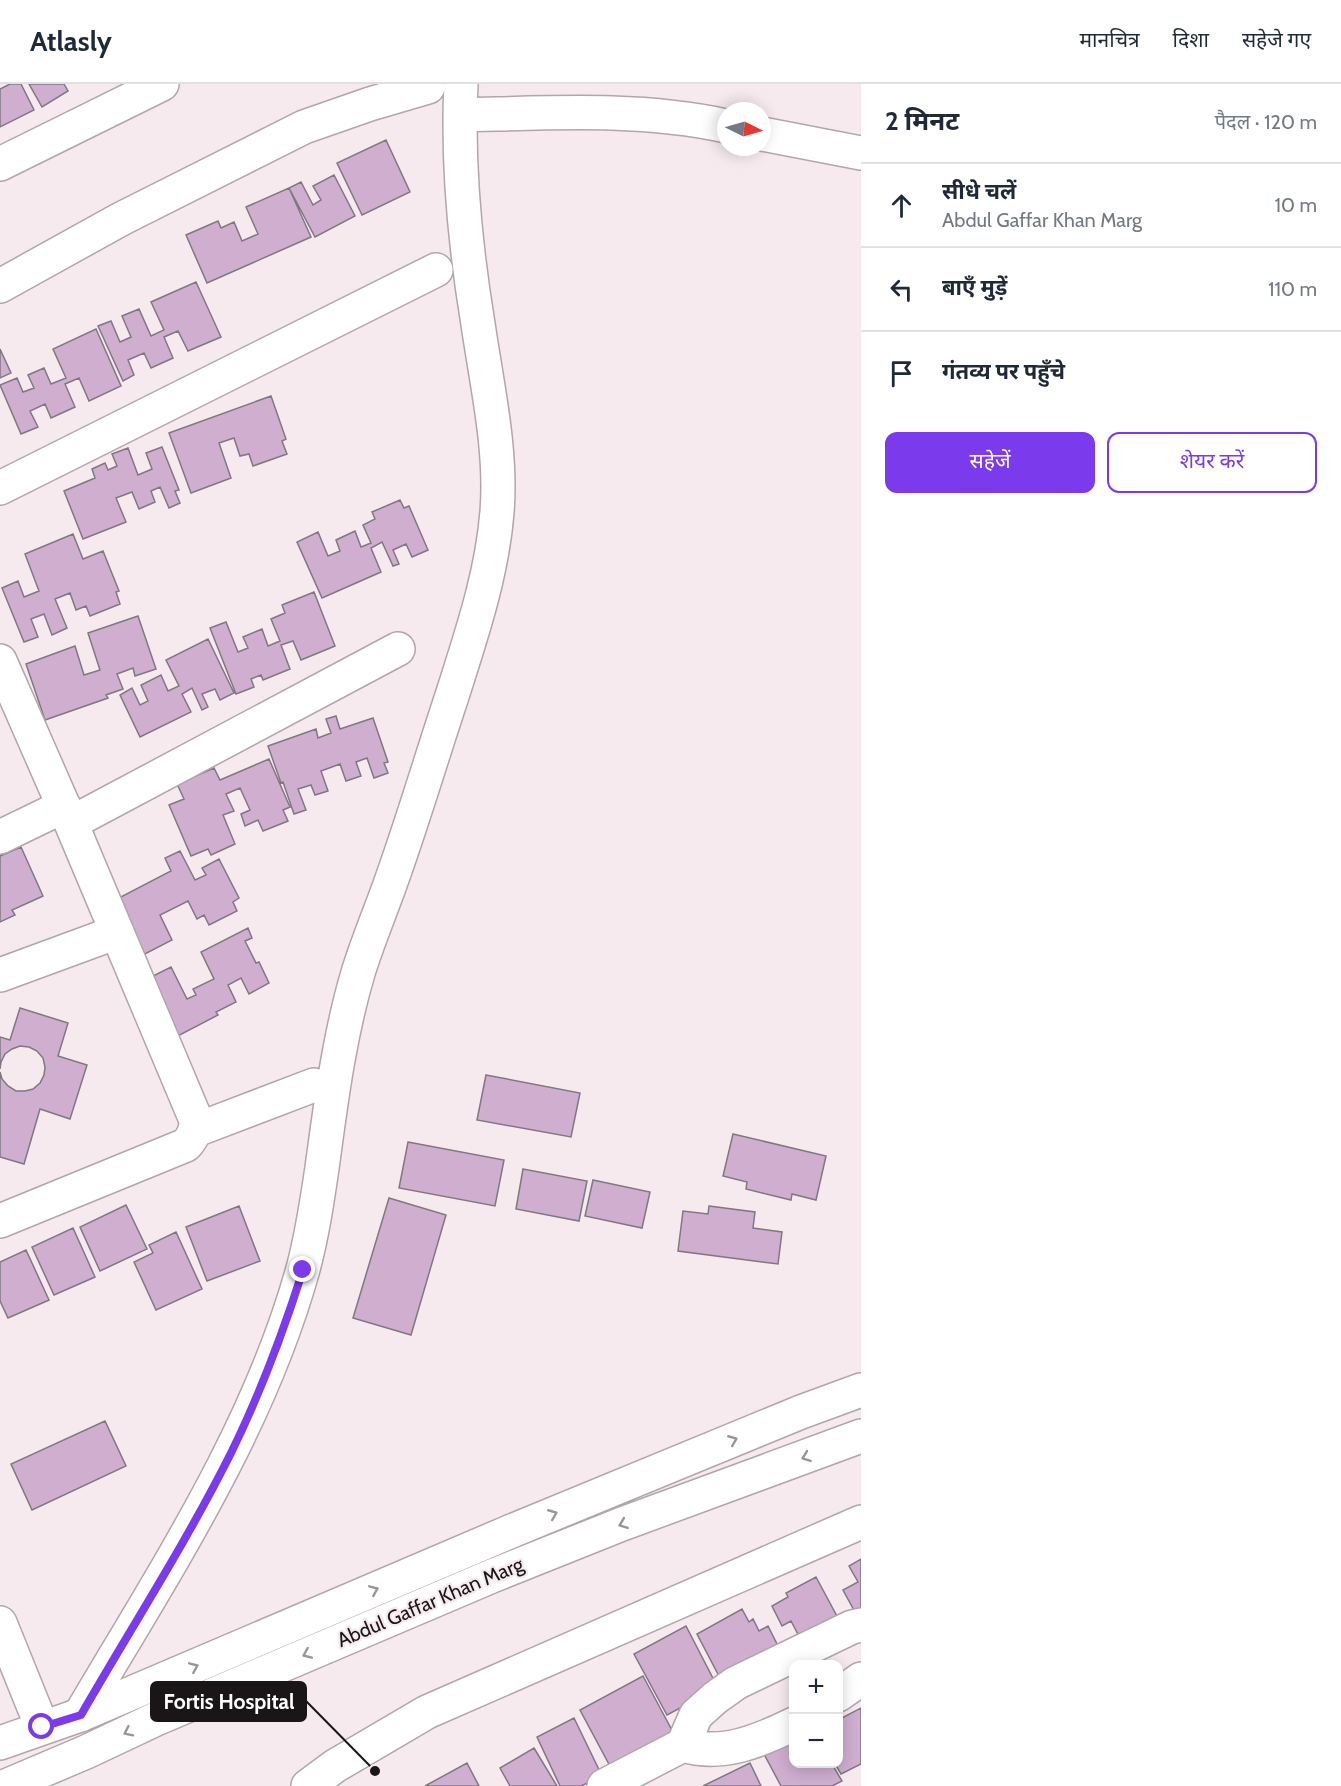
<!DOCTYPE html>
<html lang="hi">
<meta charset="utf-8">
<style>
:root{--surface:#fff;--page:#f6f6f7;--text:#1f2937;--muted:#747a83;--line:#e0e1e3;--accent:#7c3aed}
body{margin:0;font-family:Cabin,"Noto Sans Devanagari",sans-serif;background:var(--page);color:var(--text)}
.controls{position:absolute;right:18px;bottom:18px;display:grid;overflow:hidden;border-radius:12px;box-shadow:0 3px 15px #0003}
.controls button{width:54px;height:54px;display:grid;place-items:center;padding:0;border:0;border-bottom:2px solid var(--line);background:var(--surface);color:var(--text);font:30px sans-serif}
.compass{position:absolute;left:717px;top:18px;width:54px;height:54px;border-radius:50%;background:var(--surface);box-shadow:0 3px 15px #0003;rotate:95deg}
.stop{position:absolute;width:18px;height:18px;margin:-14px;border:4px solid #7c3aed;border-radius:50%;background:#fff}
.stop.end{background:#7c3aed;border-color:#fff;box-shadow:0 2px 6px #0008}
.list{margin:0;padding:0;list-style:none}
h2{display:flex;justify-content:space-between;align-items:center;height:78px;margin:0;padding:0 24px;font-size:26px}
h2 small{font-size:20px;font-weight:400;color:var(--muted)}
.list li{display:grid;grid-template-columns:39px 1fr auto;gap:18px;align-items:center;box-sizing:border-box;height:84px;padding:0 24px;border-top:2px solid var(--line)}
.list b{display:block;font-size:22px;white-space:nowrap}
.list p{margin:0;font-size:20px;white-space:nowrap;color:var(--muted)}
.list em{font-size:20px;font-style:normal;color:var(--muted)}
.actions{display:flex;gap:12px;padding:18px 24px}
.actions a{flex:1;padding:14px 0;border:2px solid var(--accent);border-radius:12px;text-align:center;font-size:21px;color:var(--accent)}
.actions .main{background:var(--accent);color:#fff}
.icon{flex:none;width:33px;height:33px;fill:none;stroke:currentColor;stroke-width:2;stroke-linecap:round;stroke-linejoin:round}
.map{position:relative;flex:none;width:861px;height:1702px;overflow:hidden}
header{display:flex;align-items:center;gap:36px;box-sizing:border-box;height:84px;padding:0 30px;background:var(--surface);border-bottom:2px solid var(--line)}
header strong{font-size:28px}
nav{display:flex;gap:33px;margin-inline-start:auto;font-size:21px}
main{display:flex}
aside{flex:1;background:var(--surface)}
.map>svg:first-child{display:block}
.building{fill:#cfaed0;stroke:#7f7880;stroke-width:1.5}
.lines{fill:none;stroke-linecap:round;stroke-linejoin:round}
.minor-casing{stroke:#b2a6ab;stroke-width:36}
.major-casing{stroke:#b2a6ab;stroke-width:36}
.minor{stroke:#fff;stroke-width:33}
.major{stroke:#fff;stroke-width:33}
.oneway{stroke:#989697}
.route{stroke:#7c3aed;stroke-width:8}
.labels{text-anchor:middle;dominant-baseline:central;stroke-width:4.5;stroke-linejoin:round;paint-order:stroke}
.street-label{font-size:20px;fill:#1a1618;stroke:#f6eaef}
.leader{fill:none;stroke:#1a1618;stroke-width:2}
.callout-dot{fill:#1a1618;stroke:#f6eaef;stroke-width:2}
.callout{fill:#1a1618;stroke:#1a1618;stroke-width:2}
.callout-label{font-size:21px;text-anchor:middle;font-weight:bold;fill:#fff}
</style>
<header>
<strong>Atlasly</strong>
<nav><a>मानचित्र</a><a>दिशा</a><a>सहेजे गए</a></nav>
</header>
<main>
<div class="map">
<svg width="861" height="1702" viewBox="0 0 861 1702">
<rect width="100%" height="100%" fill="#f6eaef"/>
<path class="building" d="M 10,0 L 21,0 L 34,26 L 0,43 L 0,5 Z
M 29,0 L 64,0 L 68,7 L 42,23 Z
M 386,56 L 410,108 L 362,131 L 337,79 Z
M 334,91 L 355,132 L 315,153 L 289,104 L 301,98 L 313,121 L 321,116 L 313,102 Z
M 289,104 L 311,153 L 207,199 L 186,151 L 218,137 L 221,144 L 234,138 L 242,157 L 258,150 L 246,123 Z
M 196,198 L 221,253 L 188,267 L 178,247 L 164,253 L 173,274 L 151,284 L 144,269 L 128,276 L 134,291 L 123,297 L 98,242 L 111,237 L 120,258 L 131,253 L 122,232 L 139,225 L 151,252 L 164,246 L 151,218 Z
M 96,245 L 121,302 L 89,317 L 79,294 L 65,300 L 75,323 L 51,334 L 45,320 L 30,327 L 38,343 L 21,350 L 0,301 L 17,294 L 23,308 L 34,304 L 28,291 L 44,284 L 51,300 L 66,294 L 53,265 Z
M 0,265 L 11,289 L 0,294 Z
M 271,312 L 286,355 L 282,357 L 287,370 L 253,382 L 249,370 L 240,372 L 234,354 L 219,359 L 231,394 L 191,409 L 169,349 Z
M 162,363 L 179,406 L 175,407 L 180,419 L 169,424 L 160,403 L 151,407 L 155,418 L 139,425 L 132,408 L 116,414 L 126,438 L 83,455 L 64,407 L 95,394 L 92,385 L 105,379 L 108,386 L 117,382 L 112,370 L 128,364 L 138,391 L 152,385 L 146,369 Z
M 400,416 L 404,424 L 409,422 L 428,466 L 412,473 L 406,460 L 393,466 L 399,480 L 393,482 L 382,458 L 371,464 L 381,488 L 322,514 L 297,458 L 318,448 L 328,472 L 340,467 L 336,456 L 355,447 L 361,463 L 371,459 L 363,441 L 375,435 L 372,428 Z
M 73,450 L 83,475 L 103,467 L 119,507 L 116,508 L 120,520 L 90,532 L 86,522 L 76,526 L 70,509 L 55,515 L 67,544 L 52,551 L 44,530 L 31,535 L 38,553 L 24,558 L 2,504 L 18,497 L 24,513 L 39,507 L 25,470 Z
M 314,508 L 335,562 L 301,576 L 293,557 L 281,561 L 290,585 L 263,596 L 261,591 L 251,595 L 254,603 L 236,610 L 210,544 L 226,538 L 238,568 L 248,564 L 243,553 L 262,545 L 268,562 L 280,557 L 271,535 L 285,529 L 282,521 Z
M 138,532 L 156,585 L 135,592 L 133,584 L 117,590 L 123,605 L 106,611 L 108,614 L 45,636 L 26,580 L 75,562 L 84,591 L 100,586 L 88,549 Z
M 208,555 L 234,609 L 220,616 L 215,605 L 202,610 L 208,623 L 202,626 L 192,604 L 182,610 L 191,628 L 140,653 L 120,611 L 132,604 L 140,621 L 148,617 L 141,601 L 161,591 L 168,607 L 179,602 L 166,576 Z
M 336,632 L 340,645 L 373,634 L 388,678 L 384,679 L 388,689 L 374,694 L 367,674 L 356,678 L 361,692 L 346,697 L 340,680 L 321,687 L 328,707 L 315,711 L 311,701 L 298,705 L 306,726 L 294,730 L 283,698 L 281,699 L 268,662 L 316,645 L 318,654 L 331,649 L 326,635 Z
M 269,675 L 290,723 L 283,726 L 288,737 L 263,747 L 258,736 L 245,742 L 241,730 L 250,726 L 240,704 L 226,710 L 234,727 L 223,731 L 235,760 L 211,771 L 208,765 L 191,772 L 169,721 L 184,715 L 177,700 L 214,684 L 220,696 Z
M 21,763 L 43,812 L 12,826 L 15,831 L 0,838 L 0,772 Z
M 180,767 L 195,796 L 206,791 L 202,784 L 219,775 L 239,814 L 233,818 L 237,827 L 209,841 L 204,831 L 197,835 L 188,817 L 160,831 L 172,856 L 141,872 L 113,817 L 171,787 L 165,774 Z
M 248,844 L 252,854 L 245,857 L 256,879 L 259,878 L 269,899 L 249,910 L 241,894 L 228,901 L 236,918 L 216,928 L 218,931 L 172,955 L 143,897 L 171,883 L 187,915 L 196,911 L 193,905 L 214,895 L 201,868 Z
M 20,924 L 68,939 L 58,972 L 87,981 L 70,1035 L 40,1025 L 24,1080 L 0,1073 L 0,988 L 2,995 L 8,1002 L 16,1007 L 25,1007 L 33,1005 L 40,999 L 44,991 L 45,983 L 43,974 L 37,967 L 29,963 L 20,962 L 12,965 L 5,970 L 1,978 L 0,985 L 0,953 L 10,956 Z
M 486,991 L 580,1009 L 571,1053 L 477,1036 Z
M 733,1050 L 826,1072 L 816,1116 L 792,1110 L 791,1116 L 746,1105 L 747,1098 L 723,1092 Z
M 408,1058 L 504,1076 L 495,1122 L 399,1104 Z
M 523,1085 L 587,1097 L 579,1137 L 516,1125 Z
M 593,1096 L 650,1108 L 642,1144 L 585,1132 Z
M 389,1114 L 446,1131 L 411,1251 L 353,1234 Z
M 126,1121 L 147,1165 L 100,1187 L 80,1143 Z
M 239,1122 L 260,1177 L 207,1197 L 186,1143 Z
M 709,1122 L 755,1128 L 753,1144 L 782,1148 L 778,1180 L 678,1167 L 683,1127 L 708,1130 Z
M 73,1144 L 95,1193 L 54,1211 L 32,1163 Z
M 176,1148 L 202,1205 L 156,1226 L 134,1178 L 153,1169 L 149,1161 Z
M 26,1166 L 49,1216 L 8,1234 L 0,1217 L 0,1178 Z
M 105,1337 L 126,1382 L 32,1426 L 11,1380 Z
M 861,1475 L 861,1525 L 855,1528 L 843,1506 L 858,1498 L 849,1482 Z
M 816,1493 L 839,1536 L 801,1556 L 791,1537 L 782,1542 L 772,1522 L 788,1513 L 786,1509 Z
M 742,1525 L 749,1538 L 753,1535 L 759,1547 L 768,1542 L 778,1562 L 720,1594 L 697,1550 Z
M 686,1542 L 718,1604 L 667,1631 L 634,1570 Z
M 643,1592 L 674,1650 L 611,1684 L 580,1626 Z
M 861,1624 L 861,1680 L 841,1690 L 835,1680 L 838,1680 L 838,1636 Z
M 574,1634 L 602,1692 L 581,1702 L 560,1702 L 537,1653 Z
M 794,1654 L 794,1680 L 832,1680 L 842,1697 L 832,1702 L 781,1702 L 764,1670 Z
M 534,1664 L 557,1702 L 510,1702 L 500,1684 Z
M 467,1679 L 479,1702 L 425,1702 Z
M 750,1679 L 761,1702 L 703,1702 Z"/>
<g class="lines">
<g class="minor-casing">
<path id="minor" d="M 460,31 C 549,29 639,23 726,42
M 762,50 L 861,69
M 0,80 L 162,0
M 0,202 L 121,135 L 304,43 L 370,20 L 428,3
M 0,404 L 436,186
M 0,577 L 71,739 L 196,1036 C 196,1047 193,1053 186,1061 L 0,1137
M 71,739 L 398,565
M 0,753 L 64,722
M 0,891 L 117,848
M 196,1046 L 314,1001
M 0,1539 L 42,1643
M 838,1611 L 861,1595
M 80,1631 C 164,1488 258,1347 303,1185 C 312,1152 317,1118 322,1084 C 331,1018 339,953 358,889 C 368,856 382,824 393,792 C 414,733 432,672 452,612 C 471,552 492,491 497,428 C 502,366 487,302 478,240 C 465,161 457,81 461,0
M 683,1661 L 696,1631 L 715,1614 L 736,1599 L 852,1543 L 861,1541
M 308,1702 L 335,1682 L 427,1628 L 861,1438
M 604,1702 L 683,1661 C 722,1673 759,1657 794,1640"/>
</g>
<g class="major-casing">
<path id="major" d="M 0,1659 L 80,1631 L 514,1446 L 801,1328 L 861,1306
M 6,1702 L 86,1668 L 156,1635 L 492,1492 L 622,1440 L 861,1352"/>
</g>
<use href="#minor" class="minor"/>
<use href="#major" class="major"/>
</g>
<defs><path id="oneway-chevron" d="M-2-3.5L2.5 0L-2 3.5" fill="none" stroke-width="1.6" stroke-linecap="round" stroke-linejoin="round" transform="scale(1.5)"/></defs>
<g class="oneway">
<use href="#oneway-chevron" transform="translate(733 1356) rotate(-22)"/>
<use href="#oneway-chevron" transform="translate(806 1373) rotate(160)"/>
<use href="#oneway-chevron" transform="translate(553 1430) rotate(-22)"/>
<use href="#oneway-chevron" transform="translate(623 1440) rotate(159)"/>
<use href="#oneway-chevron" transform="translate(374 1506) rotate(-23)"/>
<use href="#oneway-chevron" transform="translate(307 1570) rotate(157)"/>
<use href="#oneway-chevron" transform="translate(194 1583) rotate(-23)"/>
<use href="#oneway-chevron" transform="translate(128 1648) rotate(154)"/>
</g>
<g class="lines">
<path class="route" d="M 42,1643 L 81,1631 C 131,1544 186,1459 231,1369 C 260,1310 283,1249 303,1186"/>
</g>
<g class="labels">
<g class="street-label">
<text transform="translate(430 1518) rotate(-23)">Abdul Gaffar Khan Marg</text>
</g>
</g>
<path class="leader" d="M375 1687L306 1617"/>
<circle class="callout-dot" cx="375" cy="1687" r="6"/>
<rect class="callout" x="151" y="1598" width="155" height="39" rx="6"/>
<g class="callout-label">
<text x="229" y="1625">Fortis Hospital</text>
</g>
</svg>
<div class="controls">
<button>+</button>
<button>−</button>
</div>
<svg class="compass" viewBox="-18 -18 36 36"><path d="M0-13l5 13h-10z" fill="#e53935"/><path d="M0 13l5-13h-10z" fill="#747a83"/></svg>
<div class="stop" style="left:42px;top:1643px"></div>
<div class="stop end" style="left:303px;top:1186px"></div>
</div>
<aside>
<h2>2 मिनट<small>पैदल · 120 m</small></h2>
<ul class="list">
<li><svg class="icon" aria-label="ahead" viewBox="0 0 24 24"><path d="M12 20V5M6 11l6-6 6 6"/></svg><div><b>सीधे चलें</b><p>Abdul Gaffar Khan Marg</p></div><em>10 m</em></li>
<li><svg class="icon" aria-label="left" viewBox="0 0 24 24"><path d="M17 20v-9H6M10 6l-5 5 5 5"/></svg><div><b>बाएँ मुड़ें</b></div><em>110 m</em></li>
<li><svg class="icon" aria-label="arrive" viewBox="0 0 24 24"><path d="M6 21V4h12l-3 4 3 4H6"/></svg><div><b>गंतव्य पर पहुँचे</b></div></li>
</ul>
<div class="actions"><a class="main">सहेजें</a><a>शेयर करें</a></div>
</aside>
</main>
